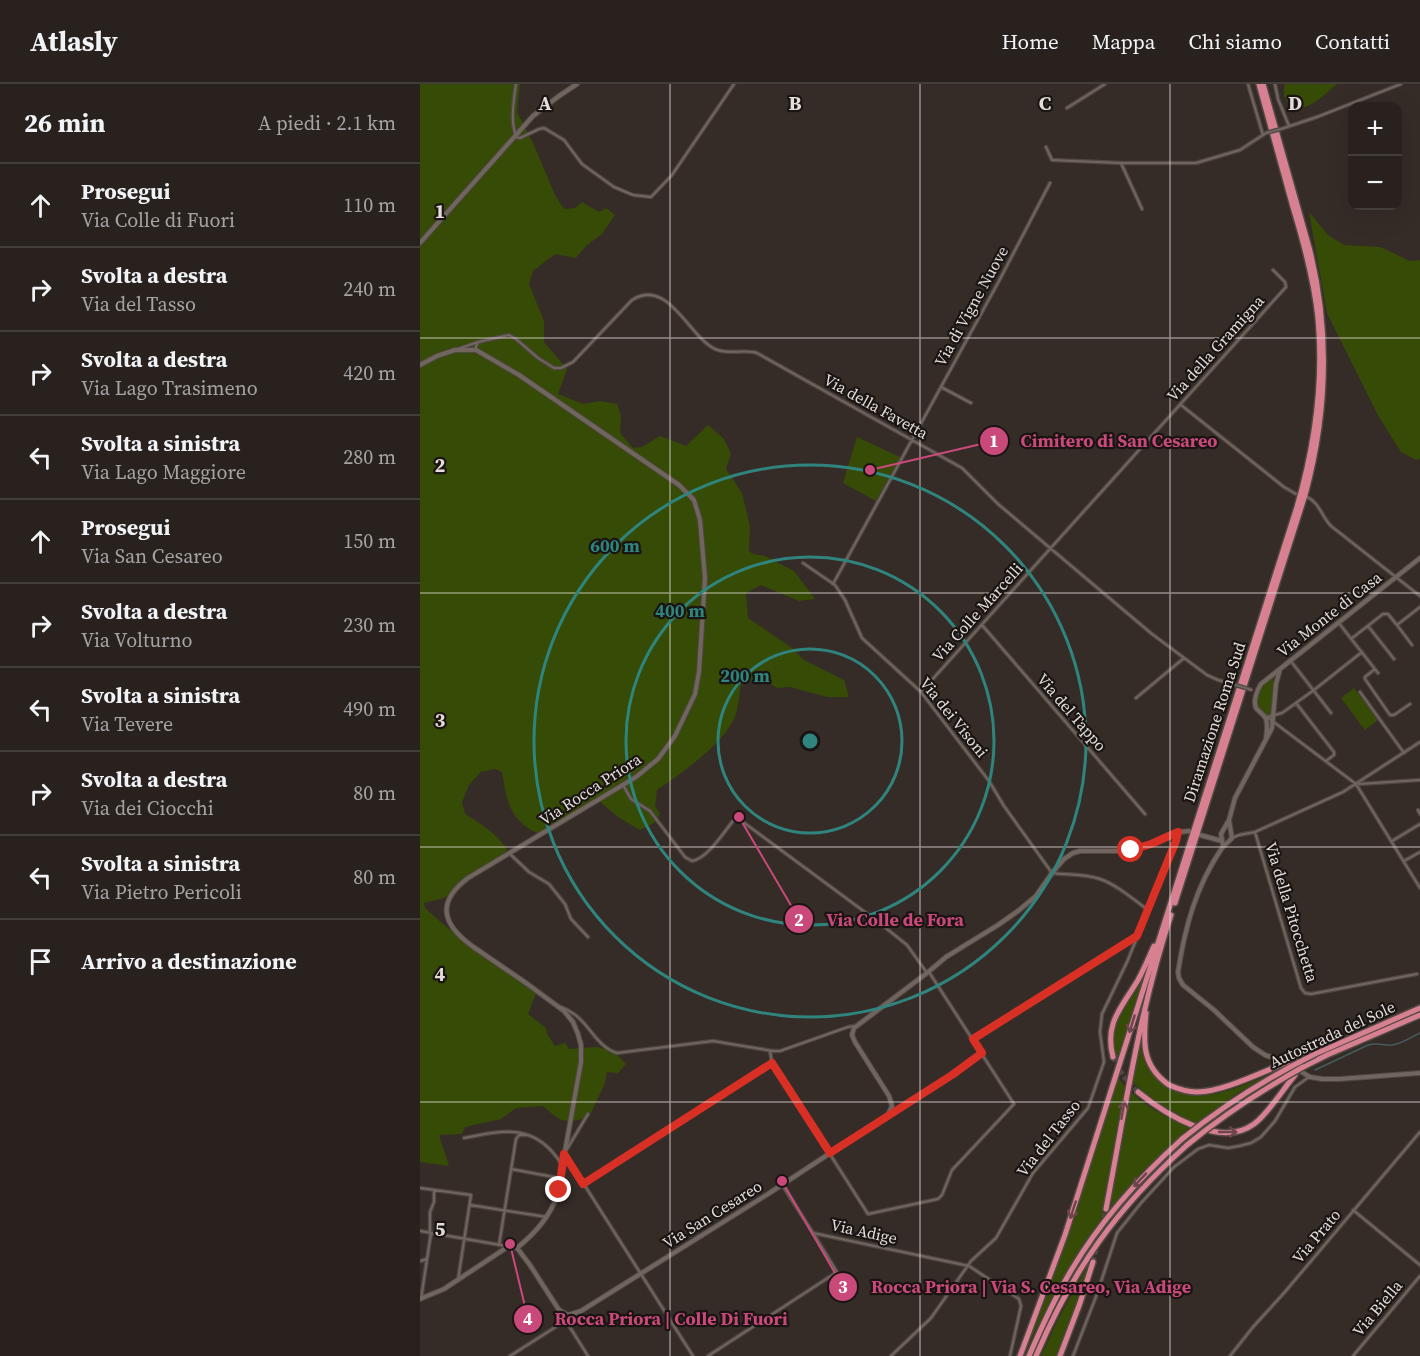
<!DOCTYPE html>
<html lang="it">
<meta charset="utf-8">
<style>
:root{--surface:#28211d;--page:#302926;--text:#f1f3f6;--muted:#a5a3a4;--line:#443e3b}
body{margin:0;font-family:"Source Serif 4",serif;background:var(--page);color:var(--text)}
.controls{position:absolute;right:18px;top:18px;display:grid;overflow:hidden;border-radius:12px;box-shadow:0 6px 24px #0002}
.controls button{width:54px;height:54px;display:grid;place-items:center;padding:0;border:0;border-bottom:2px solid var(--line);background:var(--surface);color:var(--text);font:30px sans-serif}
.stop{position:absolute;width:18px;height:18px;margin:-14px;border:4px solid #d93025;border-radius:50%;background:#fff}
.stop.end{background:#d93025;border-color:#fff;box-shadow:0 2px 6px #0008}
.list{margin:0;padding:0;list-style:none}
h2{display:flex;justify-content:space-between;align-items:center;height:78px;margin:0;padding:0 24px;font-size:26px}
h2 small{font-size:20px;font-weight:400;color:var(--muted)}
.list li{display:grid;grid-template-columns:39px 1fr auto;gap:18px;align-items:center;box-sizing:border-box;height:84px;padding:0 24px;border-top:2px solid var(--line)}
.list b{display:block;font-size:22px;white-space:nowrap}
.list p{margin:0;font-size:20px;white-space:nowrap;color:var(--muted)}
.list em{font-size:20px;font-style:normal;color:var(--muted)}
.icon{flex:none;width:33px;height:33px;fill:none;stroke:currentColor;stroke-width:2;stroke-linecap:round;stroke-linejoin:round}
.map{position:relative;flex:none;width:1000px;height:1272px;overflow:hidden}
header{display:flex;align-items:center;gap:36px;box-sizing:border-box;height:84px;padding:0 30px;background:var(--surface);border-bottom:2px solid var(--line)}
header strong{font-size:28px}
nav{display:flex;gap:33px;margin-inline-start:auto;font-size:21px}
main{display:flex}
aside{flex:1;background:var(--surface)}
.map>svg:first-child{display:block}
.green{fill:#364b05}
.lines{fill:none;stroke-linecap:round;stroke-linejoin:round}
.stream{stroke:#445c5d;stroke-width:1.5}
.highway-tunnel{stroke:#504742;stroke-width:5;stroke-dasharray:5 2.5;stroke-linecap:butt}
.street-casing{stroke:#514844;stroke-width:4.5}
.secondary-casing{stroke:#514844;stroke-width:6}
.highway-casing{stroke:#514844;stroke-width:8}
.street{stroke:#71655f;stroke-width:2}
.secondary{stroke:#71655f;stroke-width:4}
.highway{stroke:#d78092;stroke-width:5}
.street-bridge-casing{stroke:#514844;stroke-width:4.5;stroke-linecap:butt}
.highway-bridge-casing{stroke:#514844;stroke-width:8;stroke-linecap:butt}
.street-bridge{stroke:#71655f;stroke-width:2}
.highway-bridge{stroke:#d78092;stroke-width:5}
.oneway{stroke:#6f454c}
.route{stroke:#d93025;stroke-width:8}
.grid{fill:none;stroke:#e4ddda;stroke-width:1.5;stroke-opacity:0.55}
.ring{fill:none;stroke:#2f857e;stroke-width:3}
.labels{text-anchor:middle;dominant-baseline:central;stroke-width:4.5;stroke-linejoin:round;paint-order:stroke}
.street-label{font-size:16px;fill:#e4ddda;stroke:#1a1513}
.grid-label{font-size:20px;text-anchor:middle;font-weight:bold;fill:#e4ddda;stroke:#1a1513;stroke-width:4.5;stroke-linejoin:round;paint-order:stroke}
.centre{fill:#2f857e;stroke:#1a1513;stroke-width:3}
.ring-label{font-size:18px;text-anchor:middle;font-weight:bold;fill:#2f857e;stroke:#1a1513;stroke-width:4.5;stroke-linejoin:round;paint-order:stroke}
.leader{fill:none;stroke:#ca497b;stroke-width:2}
.callout-dot{fill:#ca497b;stroke:#1a1513;stroke-width:2}
.mark-label{font-size:18px;text-anchor:middle;font-weight:bold;fill:#fff}
.callout-label{font-size:18px;text-anchor:middle;font-weight:bold;fill:#ca497b;stroke:#1a1513;stroke-width:4.5;stroke-linejoin:round;paint-order:stroke}
</style>
<header>
<strong>Atlasly</strong>
<nav><a>Home</a><a>Mappa</a><a>Chi siamo</a><a>Contatti</a></nav>
</header>
<main>
<aside>
<h2>26 min<small>A piedi · 2.1 km</small></h2>
<ul class="list">
<li><svg class="icon" aria-label="ahead" viewBox="0 0 24 24"><path d="M12 20V5M6 11l6-6 6 6"/></svg><div><b>Prosegui</b><p>Via Colle di Fuori</p></div><em>110 m</em></li>
<li><svg class="icon" aria-label="right" viewBox="0 0 24 24"><path d="M7 20v-9h11M14 6l5 5-5 5"/></svg><div><b>Svolta a destra</b><p>Via del Tasso</p></div><em>240 m</em></li>
<li><svg class="icon" aria-label="right" viewBox="0 0 24 24"><path d="M7 20v-9h11M14 6l5 5-5 5"/></svg><div><b>Svolta a destra</b><p>Via Lago Trasimeno</p></div><em>420 m</em></li>
<li><svg class="icon" aria-label="left" viewBox="0 0 24 24"><path d="M17 20v-9H6M10 6l-5 5 5 5"/></svg><div><b>Svolta a sinistra</b><p>Via Lago Maggiore</p></div><em>280 m</em></li>
<li><svg class="icon" aria-label="ahead" viewBox="0 0 24 24"><path d="M12 20V5M6 11l6-6 6 6"/></svg><div><b>Prosegui</b><p>Via San Cesareo</p></div><em>150 m</em></li>
<li><svg class="icon" aria-label="right" viewBox="0 0 24 24"><path d="M7 20v-9h11M14 6l5 5-5 5"/></svg><div><b>Svolta a destra</b><p>Via Volturno</p></div><em>230 m</em></li>
<li><svg class="icon" aria-label="left" viewBox="0 0 24 24"><path d="M17 20v-9H6M10 6l-5 5 5 5"/></svg><div><b>Svolta a sinistra</b><p>Via Tevere</p></div><em>490 m</em></li>
<li><svg class="icon" aria-label="right" viewBox="0 0 24 24"><path d="M7 20v-9h11M14 6l5 5-5 5"/></svg><div><b>Svolta a destra</b><p>Via dei Ciocchi</p></div><em>80 m</em></li>
<li><svg class="icon" aria-label="left" viewBox="0 0 24 24"><path d="M17 20v-9H6M10 6l-5 5 5 5"/></svg><div><b>Svolta a sinistra</b><p>Via Pietro Pericoli</p></div><em>80 m</em></li>
<li><svg class="icon" aria-label="arrive" viewBox="0 0 24 24"><path d="M6 21V4h12l-3 4 3 4H6"/></svg><div><b>Arrivo a destinazione</b></div></li>
</ul>
</aside>
<div class="map">
<svg width="1000" height="1272" viewBox="0 0 1000 1272">
<rect width="100%" height="100%" fill="#362c27"/>
<path class="green" d="M 0,0 L 100,0 L 97,28 L 113,59 L 135,111 L 144,125 L 155,124 L 162,118 L 179,128 L 186,124 L 195,131 L 182,150 L 166,162 L 156,174 L 135,170 L 113,187 L 109,200 L 124,237 L 124,258 L 147,285 L 138,310 L 163,320 L 180,317 L 197,320 L 201,332 L 200,349 L 213,364 L 222,363 L 240,352 L 266,362 L 288,341 L 304,355 L 311,370 L 306,385 L 322,409 L 330,442 L 329,467 L 333,470 L 345,472 L 374,487 L 395,515 L 379,517 L 341,501 L 326,509 L 328,534 L 372,564 L 384,576 L 424,596 L 429,613 L 407,613 L 370,603 L 357,604 L 340,593 L 321,601 C 319,611 318,629 313,637 C 298,664 262,689 237,706 L 235,722 L 240,730 L 234,739 L 220,746 L 198,733 L 178,716 L 122,751 C 90,738 87,719 82,688 L 75,685 L 61,688 L 49,701 L 42,718 L 45,730 C 61,740 78,750 87,766 L 74,779 L 48,794 L 24,814 L 4,819 L 5,824 C 39,856 79,882 116,909 L 108,930 L 126,944 L 127,950 L 135,962 L 145,959 L 149,965 L 177,963 L 193,967 L 206,980 L 198,989 L 187,988 L 185,999 L 169,1033 C 143,1040 143,1039 123,1022 L 96,1024 L 81,1035 L 45,1043 L 42,1050 L 19,1051 L 29,1082 L 0,1078 Z
M 865,0 L 917,0 C 906,9 882,35 868,18 C 863,13 863,7 865,0 Z
M 889,128 L 908,151 L 924,161 L 960,163 L 990,177 L 1000,176 L 1000,374 L 996,376 L 981,368 L 959,333 L 907,229 Z
M 437,353 L 480,373 L 456,417 L 423,399 Z
M 853,591 L 854,599 L 852,627 L 851,630 L 847,632 C 844,630 841,628 839,625 C 829,613 845,599 853,591 Z
M 934,604 L 958,636 L 945,646 L 921,614 Z
M 724,893 L 697,978 C 685,940 703,923 724,893 Z
M 722,953 C 726,965 728,978 733,989 C 737,996 744,1001 750,1004 C 783,1023 821,1001 852,990 L 819,1008 L 776,1040 C 753,1028 731,1017 713,998 Z
M 698,993 L 705,1003 L 681,1137 C 649,1178 626,1224 604,1271 L 645,1156 Z
M 711,1008 C 727,1024 749,1035 770,1043 L 724,1086 L 690,1125 Z
M 671,1175 L 654,1231 L 637,1272 L 621,1272 L 639,1234 Z"/>
<g class="lines">
<path class="stream" d="M 895,986 L 948,961 C 958,958 964,962 972,961 C 982,960 991,953 1000,949"/>
<path class="highway-tunnel" d="M 693,973 L 703,992 L 718,1008
M 673,1178 L 686,1125"/>
<g class="street-casing">
<path id="street" d="M 828,0 L 843,51
M 855,0 L 858,15 L 869,42
M 647,24 L 685,0
M 861,45 L 897,33 L 981,0
M 96,51 C 90,39 94,14 96,0
M 96,53 L 100,54 L 119,45 L 124,44 L 144,56 L 162,80 L 194,103 L 213,111 L 231,113 L 252,91 L 314,0
M 626,63 L 632,76 L 701,79 L 776,79 L 820,66 L 846,49
M 701,79 L 722,125
M 38,265 L 58,258
M 56,266 L 56,262 L 58,258 L 89,251 L 96,255 L 118,274 L 134,284 L 141,284 L 153,278 L 212,216 C 248,193 269,253 295,265 C 307,271 323,265 337,269 L 542,384 L 578,420 L 732,550 L 787,591 L 798,596 L 809,599
M 521,303 L 551,319
M 761,321 L 864,403 L 876,410
M 887,413 C 899,418 902,433 911,442 L 1000,512
M 383,479 L 415,501 L 425,516 L 442,554 L 501,608 L 569,697 L 584,722 L 632,789 C 647,791 665,790 680,795 C 697,801 713,815 728,826
M 413,500 L 579,197 L 630,99
M 918,538 L 958,589
M 562,541 L 725,730
M 977,541 L 992,561
M 948,542 L 974,575
M 931,555 L 963,530 L 968,530 L 977,541 L 1000,523
M 870,576 L 911,629
M 955,585 L 945,593 L 945,595 L 970,631 L 974,631 L 990,620
M 501,608 L 866,203 L 865,198 L 853,186
M 940,608 L 984,669
M 716,614 L 764,574
M 876,619 L 914,668 L 914,671 L 906,677
M 847,633 L 936,700 L 1000,804
M 847,633 L 862,629 L 894,606 L 942,568
M 939,700 L 1000,696
M 203,701 L 211,715 L 230,727 L 265,773 L 272,777 C 288,774 303,749 313,737 L 318,735 L 323,738 L 457,837 L 487,861 L 507,889
M 998,726 L 1000,730
M 835,748 L 881,904 L 885,909 L 891,910 L 997,890
M 812,754 L 819,751 L 835,748 L 923,708 L 1000,658
M 972,757 L 1000,740
M 90,770 L 109,788 L 129,800 L 145,820 L 151,835 L 168,853
M 984,777 L 1000,768
M 141,923 C 146,925 150,927 154,930 C 170,941 177,963 197,969 L 293,957 L 353,967 L 360,967 L 428,943 L 435,942
M 553,955 L 716,853
M 350,967 L 352,979 L 448,1130 L 518,1115 L 522,1111 L 532,1086 L 594,1020 L 509,888
M 468,1031 L 532,991 L 561,970
M 44,1054 C 86,1045 117,1040 142,1081
M 147,1065 L 168,1030
M 146,1072 L 273,1272
M 91,1085 L 139,1094
M 163,1100 L 352,979
M 363,1102 L 393,1149 L 549,1182 L 599,1215 L 601,1222 L 590,1272
M 0,1104 L 51,1111 L 38,1196
M 50,1121 L 127,1133
M 933,1126 L 1000,1181
M 0,1147 L 86,1162
M 10,1149 L 10,1128 L 14,1118 L 14,1106
M 79,1161 L 96,1055 L 99,1051 L 107,1051
M 0,1177 L 7,1175
M 1,1215 L 11,1149
M 144,1230 L 146,1237 L 168,1272
M 90,1272 L 156,1230
M 288,1272 L 417,1188 L 393,1149
M 471,1272 L 511,1234 L 551,1177 L 576,1154 L 613,1089 L 668,1024 L 684,978 L 680,948 L 682,930 L 707,878 L 756,758 L 758,748
M 653,1272 L 677,1210 L 697,1149 L 721,1119 L 754,1083 L 778,1065 L 789,1061 L 808,1064 L 819,1062 L 831,1059 L 841,1053 L 855,1037 L 875,1003 L 889,993
M 810,1272 L 833,1243 L 864,1209 L 1000,1048
M 933,1272 L 1000,1192"/>
</g>
<g class="secondary-casing">
<path id="secondary" d="M 0,159 L 113,32 L 139,12 L 157,0
M 0,281 L 17,272 L 35,266 L 56,266 L 99,291 L 259,401 L 274,416 L 280,436 L 285,494 L 279,588 L 275,610 L 255,652 L 238,675 L 216,693 L 48,794 C 16,818 22,840 52,862 L 106,899 L 144,927 L 153,938 L 158,950 L 161,961 L 161,978 L 137,1112 C 129,1134 115,1149 97,1164
M 846,655 C 847,648 848,641 846,635 C 844,630 839,628 836,624 C 833,617 837,606 841,600 L 1000,474
M 809,736 L 812,754 C 809,758 805,760 802,764 C 776,802 765,843 758,888 L 759,894 L 763,901 L 794,926 L 833,963 L 845,971 L 865,978 L 890,993 L 902,995 L 920,995 L 1000,989
M 780,751 L 802,757
M 803,762 L 801,750 L 809,736 L 815,714 L 852,644 L 856,600 L 860,585
M 0,1215 L 24,1205 L 89,1162 L 97,1164 L 110,1181 L 139,1226 L 148,1231 L 161,1227 L 348,1110 L 468,1031 L 472,1022 L 469,1012 L 435,958 L 432,951 L 434,944 L 507,889 L 526,873 L 578,841 L 598,827 L 616,812 L 632,789 L 644,775 L 653,769 L 660,767 L 709,767 L 734,759 L 760,748 L 769,747"/>
</g>
<g class="highway-casing">
<path id="highway" d="M 755,819 L 885,411 C 907,330 910,248 890,167 L 843,0
M 726,929 C 723,959 722,982 749,1001
M 693,973 C 684,939 702,923 718,896 C 724,885 729,873 734,862
M 868,978 L 895,970 L 1000,924
M 883,983 L 907,971 L 1000,931
M 718,1008 C 745,1030 800,1065 834,1040 C 848,1030 863,1005 875,991
M 686,1125 C 705,1026 719,927 751,831
M 600,1272 L 645,1151 L 877,423 C 895,361 904,298 898,234 C 894,196 884,159 873,123 C 862,82 850,41 839,0
M 609,1272 C 622,1242 635,1213 652,1185 C 681,1136 720,1093 762,1055
M 616,1272 C 653,1185 696,1125 767,1061
M 640,1272 L 660,1219 L 673,1178"/>
</g>
<use href="#street" class="street"/>
<use href="#secondary" class="secondary"/>
<use href="#highway" class="highway"/>
<g class="street-bridge-casing">
<path id="street-bridge" d="M 846,49 L 861,45
M 809,599 L 832,606"/>
</g>
<g class="highway-bridge-casing">
<path id="highway-bridge" d="M 749,1001 C 758,1005 767,1008 777,1008 C 803,1008 844,987 868,978
M 762,1055 C 803,1022 847,994 895,970
M 767,1061 C 803,1031 842,1006 883,983"/>
</g>
<use href="#street-bridge" class="street-bridge"/>
<use href="#highway-bridge" class="highway-bridge"/>
</g>
<defs><path id="oneway-shaft" d="M-6 0H5M1.5-3L5.5 0L1.5 3" fill="none" stroke-width="1.6" stroke-linecap="round" stroke-linejoin="round" transform="scale(1.5)"/></defs>
<g class="oneway">
<use href="#oneway-shaft" transform="translate(712 940) rotate(107)"/>
<use href="#oneway-shaft" transform="translate(703 1026) rotate(-80)"/>
<use href="#oneway-shaft" transform="translate(808 1048)"/>
<use href="#oneway-shaft" transform="translate(720 1096) rotate(133)"/>
<use href="#oneway-shaft" transform="translate(653 1126) rotate(108)"/>
</g>
<g class="lines">
<path class="route" d="M 139,1106 L 144,1070 L 163,1100 L 352,979 L 410,1069 L 532,991 L 562,969 L 553,955 L 717,852 L 756,757 L 758,748 L 731,760 L 711,766"/>
</g>
<path class="grid" d="M 250,0 L 250,1272M 500,0 L 500,1272M 750,0 L 750,1272M 0,254 L 1000,254M 0,509 L 1000,509M 0,763 L 1000,763M 0,1018 L 1000,1018"/>
<g class="ring">
<circle cx="390" cy="657" r="92"/>
<circle cx="390" cy="657" r="184"/>
<circle cx="390" cy="657" r="276"/>
</g>
<g class="labels">
<g class="street-label">
<text transform="translate(551 222) rotate(-61)">Via di Vigne Nuove</text>
<text transform="translate(795 264) rotate(-48)">Via della Gramigna</text>
<text transform="translate(456 322) rotate(29)">Via della Favetta</text>
<text transform="translate(557 528) rotate(-48)">Via Colle Marcelli</text>
<text transform="translate(909 530) rotate(-38)">Via Monte di Casa</text>
<text transform="translate(652 628) rotate(49)">Via del Tappo</text>
<text transform="translate(534 633) rotate(51)">Via dei Visoni</text>
<text transform="translate(794 638) rotate(-72)">Diramazione Roma Sud</text>
<text transform="translate(170 705) rotate(-33)">Via Rocca Priora</text>
<text transform="translate(872 828) rotate(73)">Via della Pitocchetta</text>
<text transform="translate(912 950) rotate(-25)">Autostrada del Sole</text>
<text transform="translate(628 1054) rotate(-52)">Via del Tasso</text>
<text transform="translate(292 1130) rotate(-32)">Via San Cesareo</text>
<text transform="translate(444 1147) rotate(12)">Via Adige</text>
<text transform="translate(896 1152) rotate(-50)">Via Prato</text>
<text transform="translate(957 1224) rotate(-50)">Via Biella</text>
</g>
</g>
<g class="grid-label">
<text x="125" y="26">A</text>
<text x="375" y="26">B</text>
<text x="625" y="26">C</text>
<text x="875" y="26">D</text>
<text x="20" y="134">1</text>
<text x="20" y="388">2</text>
<text x="20" y="643">3</text>
<text x="20" y="897">4</text>
<text x="20" y="1152">5</text>
</g>
<circle cx="390" cy="657" r="9" class="centre"/>
<g class="ring-label">
<text x="195" y="468">600 m</text>
<text x="260" y="533">400 m</text>
<text x="325" y="598">200 m</text>
</g>
<path class="leader" d="M450 386L574 357M319 733L379 835M362 1097L423 1203M90 1160L108 1235"/>
<g class="callout-dot">
<circle cx="450" cy="386" r="6"/>
<circle cx="319" cy="733" r="6"/>
<circle cx="362" cy="1097" r="6"/>
<circle cx="90" cy="1160" r="6"/>
<circle cx="574" cy="357" r="15"/>
<circle cx="379" cy="835" r="15"/>
<circle cx="423" cy="1203" r="15"/>
<circle cx="108" cy="1235" r="15"/>
</g>
<g class="mark-label">
<text x="574" y="363">1</text>
<text x="379" y="842">2</text>
<text x="423" y="1209">3</text>
<text x="108" y="1241">4</text>
</g>
<g class="callout-label">
<text x="699" y="363">Cimitero di San Cesareo</text>
<text x="475" y="842">Via Colle de Fora</text>
<text x="611" y="1209">Rocca Priora | Via S. Cesareo, Via Adige</text>
<text x="251" y="1241">Rocca Priora | Colle Di Fuori</text>
</g>
</svg>
<div class="controls">
<button>+</button>
<button>−</button>
</div>
<div class="stop" style="left:711px;top:766px"></div>
<div class="stop end" style="left:139px;top:1106px"></div>
</div>
</main>
